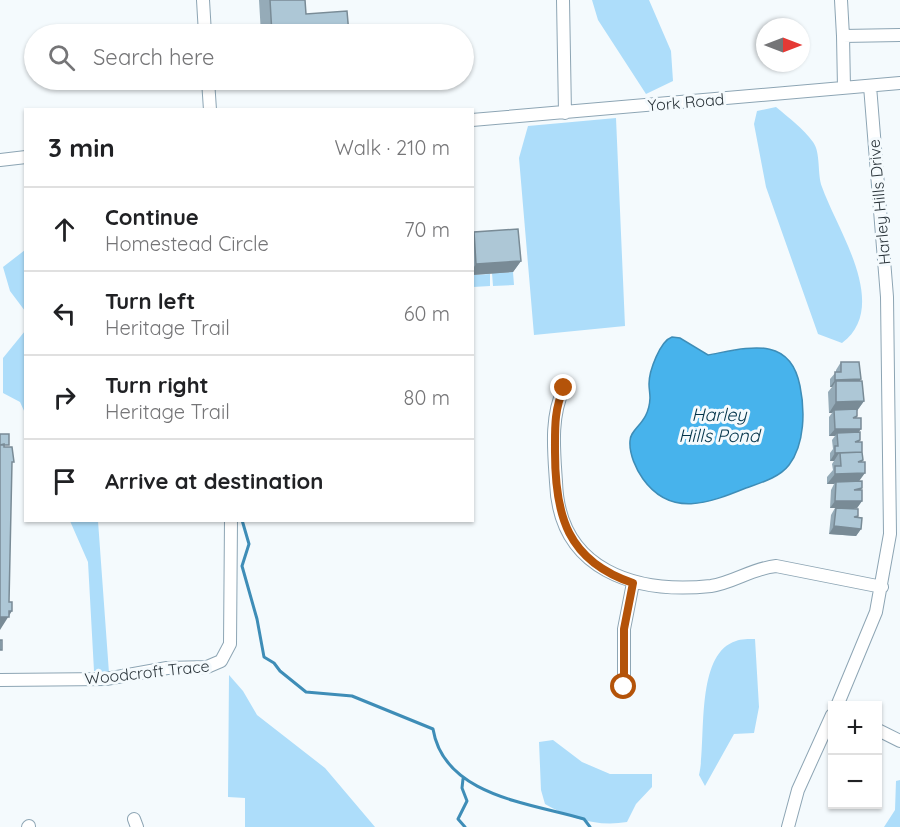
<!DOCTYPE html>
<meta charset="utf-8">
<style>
:root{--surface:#fff;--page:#f2f2f2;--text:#202124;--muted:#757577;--line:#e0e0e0}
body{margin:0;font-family:Quicksand,sans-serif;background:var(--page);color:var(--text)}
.controls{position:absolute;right:18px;bottom:18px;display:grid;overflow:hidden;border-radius:0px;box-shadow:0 2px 4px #0004}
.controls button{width:54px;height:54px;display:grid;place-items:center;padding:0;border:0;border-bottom:2px solid var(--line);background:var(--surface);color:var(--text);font:30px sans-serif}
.compass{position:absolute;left:756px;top:18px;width:54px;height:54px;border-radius:50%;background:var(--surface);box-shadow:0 2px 4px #0004;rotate:90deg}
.stop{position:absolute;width:18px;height:18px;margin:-14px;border:4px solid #b45309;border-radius:50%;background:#fff}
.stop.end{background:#b45309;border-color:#fff;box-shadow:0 2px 6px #0008}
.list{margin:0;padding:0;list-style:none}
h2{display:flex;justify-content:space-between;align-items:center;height:78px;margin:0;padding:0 24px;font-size:26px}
h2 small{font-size:20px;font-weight:400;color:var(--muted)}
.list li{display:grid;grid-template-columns:39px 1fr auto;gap:18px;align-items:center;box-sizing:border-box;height:84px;padding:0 24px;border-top:2px solid var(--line)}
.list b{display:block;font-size:22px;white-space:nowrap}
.list p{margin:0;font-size:20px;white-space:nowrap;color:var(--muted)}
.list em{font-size:20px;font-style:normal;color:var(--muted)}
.icon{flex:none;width:33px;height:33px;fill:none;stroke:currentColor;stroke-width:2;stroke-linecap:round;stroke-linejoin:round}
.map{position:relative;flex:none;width:900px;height:827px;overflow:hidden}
.search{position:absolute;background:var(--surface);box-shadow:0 2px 4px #0004;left:24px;top:24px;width:450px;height:66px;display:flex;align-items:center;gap:15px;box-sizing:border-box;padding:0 21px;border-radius:33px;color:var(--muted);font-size:22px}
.panel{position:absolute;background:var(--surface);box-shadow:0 2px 4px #0004;left:24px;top:108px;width:450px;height:414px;border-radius:0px}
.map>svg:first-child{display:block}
.green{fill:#adddfa}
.water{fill:#47b3ec;stroke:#3e8db7;stroke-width:1.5}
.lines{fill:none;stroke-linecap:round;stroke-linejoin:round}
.stream{stroke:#3e8db7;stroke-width:3}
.minor-casing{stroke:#8da5b4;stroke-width:14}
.minor{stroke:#fff;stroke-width:12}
.wall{fill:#95abb8}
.shaded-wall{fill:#798b96}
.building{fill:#adc7d6;stroke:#798b96;stroke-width:1.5}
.route{stroke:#b45309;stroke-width:8}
.labels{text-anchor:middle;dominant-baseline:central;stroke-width:6;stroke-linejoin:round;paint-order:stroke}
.street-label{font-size:16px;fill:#2a343a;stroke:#f4fafd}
.water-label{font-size:18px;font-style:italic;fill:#013248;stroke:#f4fafd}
</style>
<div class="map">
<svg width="900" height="827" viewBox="0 0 900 827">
<rect width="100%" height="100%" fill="#f4fafd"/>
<path class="green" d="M 592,0 L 649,0 L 671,51 L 673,81 L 646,94 L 598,20 Z
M 776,107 C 789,118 803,128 813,142 C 821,153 817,174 822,187 C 837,230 891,306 842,343 L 818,334 L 766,187 L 754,124 L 757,111 Z
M 616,118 L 625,326 L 534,335 L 519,158 L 528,126 Z
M 25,250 L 25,311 L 10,291 L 3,267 Z
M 513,272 L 514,285 L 493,286 L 492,273 Z
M 490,274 L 490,286 L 473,287 L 473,275 Z
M 25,331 L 25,413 L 20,402 L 3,393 L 3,358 Z
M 70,521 L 98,521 L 109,673 L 94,671 L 88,562 Z
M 755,639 L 759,707 L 754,733 L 734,734 L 705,786 L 699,775 C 707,742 694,654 736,641 C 741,639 749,639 755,639 Z
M 229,675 L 243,691 L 257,715 L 325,768 L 375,827 L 245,827 L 245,798 L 228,797 Z
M 553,740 L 582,762 L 610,774 L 652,774 L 652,787 L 636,804 L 627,822 C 599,827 570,819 545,804 L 541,790 L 539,742 Z
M 900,780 L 900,827 L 884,827 L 895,810 L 896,781 Z"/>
<path class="water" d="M 672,337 L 680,338 L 708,355 C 747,348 790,334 800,386 C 805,410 805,444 789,465 C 779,478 760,483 746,488 C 709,503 671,518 643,479 C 636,469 629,454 630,441 C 630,428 649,424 650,398 C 650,393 649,389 649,384 C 649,371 660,341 672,337 Z"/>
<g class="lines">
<path class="stream" d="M 242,520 L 249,544 L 242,566 L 257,619 L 264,657 L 274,663 L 280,671 L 306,692 L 352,696 L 433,729 C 444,796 530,803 584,819 L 590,827
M 463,779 L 462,788 L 467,801 L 458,819 L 465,827"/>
<g class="minor-casing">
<path id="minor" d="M 203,0 L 205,34
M 563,0 L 565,113
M 841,0 L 843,36
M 208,80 L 210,110
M 844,88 L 843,36 L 900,35
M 472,120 L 900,83
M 0,160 L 26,157
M 564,388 C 550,417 554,451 556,482 C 559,571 636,594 711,586 C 733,583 753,568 776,566 L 882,587
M 0,680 L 106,679 L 167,668 L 207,667 L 221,661 L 230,644 L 231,520
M 624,687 L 624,629 L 633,583
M 837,706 L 876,612 L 890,534 L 887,297 L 870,86
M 878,730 L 900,741
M 134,819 L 137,827
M 28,827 L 29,826
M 788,827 L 798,790 L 832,715"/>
</g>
<use href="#minor" class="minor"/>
</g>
<path class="wall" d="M 259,0 L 305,0 L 306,14 L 349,34 L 261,34 Z
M 474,232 L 521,261 L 513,272 L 472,275 L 472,234 Z
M 841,362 L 860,381 L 864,401 L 857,411 L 857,416 L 856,418 L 860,440 L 858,442 L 863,460 L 861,462 L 859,482 L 862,488 L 861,490 L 862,501 L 857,508 L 849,508 L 857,518 L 861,529 L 856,536 L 829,534 L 831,515 L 835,508 L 830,508 L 831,490 L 834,484 L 827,484 L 827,477 L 833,470 L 832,464 L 834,461 L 830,461 L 830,453 L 833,449 L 832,440 L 835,436 L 829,436 L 829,417 L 832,413 L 829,413 L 828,392 L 832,387 L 830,387 L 830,379 L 836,372 L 836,370 Z"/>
<path class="shaded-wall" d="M 521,261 L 513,272 L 472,275 L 472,270 L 476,264 Z
M 861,379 L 856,387 L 836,381 L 832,387 L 830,387 L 835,380 Z
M 864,401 L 856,412 L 834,410 L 832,413 L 829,413 L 836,402 Z
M 835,429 L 861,429 L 856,436 L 837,433 L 835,436 L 829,436 Z
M 835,453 L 839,453 L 834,461 L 830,461 Z
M 865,473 L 857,484 L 836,482 L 834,484 L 827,484 L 835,474 Z
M 835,501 L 862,501 L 857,508 L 830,508 Z
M 834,526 L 861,529 L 856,536 L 829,534 Z
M 9,611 L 12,611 L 0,630 L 0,617 Z"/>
<path class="building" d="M 270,0 L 305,0 L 306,14 L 347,11 L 349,34 L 272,34 Z
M 518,229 L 521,261 L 476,264 L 474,232 Z
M 841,362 L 859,362 L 861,379 L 835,380 L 835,372 L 841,372 Z
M 836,381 L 862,381 L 864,401 L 836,402 Z
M 857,409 L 857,416 L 853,418 L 861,418 L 861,429 L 835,429 L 834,410 Z
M 860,432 L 860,440 L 855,442 L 862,442 L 862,452 L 835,453 L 835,446 L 838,446 L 837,433 Z
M 0,434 L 9,434 L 9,445 L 0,445 Z
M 4,444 L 4,447 L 12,447 L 14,462 L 12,462 L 9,602 L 12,602 L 12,611 L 9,611 L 9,617 L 0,617 L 0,445 Z
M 862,452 L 863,460 L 858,462 L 865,462 L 865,473 L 835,474 L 835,466 L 841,466 L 840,453 Z
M 862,481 L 862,488 L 854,490 L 862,490 L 862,501 L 835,501 L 836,482 Z
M 836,508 L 858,509 L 858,516 L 854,517 L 862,518 L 861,529 L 834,526 Z
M 0,640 L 2,640 L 2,650 L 0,650 Z"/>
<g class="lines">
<path class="route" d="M 564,388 C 554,409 555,429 555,452 C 555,515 567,561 633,583 L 624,629 L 624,687"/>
</g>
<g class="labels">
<g class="street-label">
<text transform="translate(686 102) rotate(-5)">York Road</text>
<text transform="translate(879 202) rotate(-95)">Harley Hills Drive</text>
<text transform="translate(147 672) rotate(-6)">Woodcroft Trace</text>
</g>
<g class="water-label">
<text x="719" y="414">Harley<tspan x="719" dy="21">Hills Pond</tspan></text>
</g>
</g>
</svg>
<div class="controls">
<button>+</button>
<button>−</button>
</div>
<svg class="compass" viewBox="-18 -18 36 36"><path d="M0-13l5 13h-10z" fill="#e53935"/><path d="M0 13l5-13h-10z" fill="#757577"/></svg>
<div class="stop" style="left:624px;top:687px"></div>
<div class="stop end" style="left:564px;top:388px"></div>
<div class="search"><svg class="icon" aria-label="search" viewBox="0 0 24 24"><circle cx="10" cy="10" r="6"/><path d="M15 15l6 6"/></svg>Search here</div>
<section class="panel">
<h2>3 min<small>Walk · 210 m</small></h2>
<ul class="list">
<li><svg class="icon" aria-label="ahead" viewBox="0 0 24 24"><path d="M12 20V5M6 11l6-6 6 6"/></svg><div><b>Continue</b><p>Homestead Circle</p></div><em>70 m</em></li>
<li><svg class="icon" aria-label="left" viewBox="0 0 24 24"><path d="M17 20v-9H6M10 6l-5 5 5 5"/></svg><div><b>Turn left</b><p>Heritage Trail</p></div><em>60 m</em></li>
<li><svg class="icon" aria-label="right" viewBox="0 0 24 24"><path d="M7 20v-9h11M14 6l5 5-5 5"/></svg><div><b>Turn right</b><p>Heritage Trail</p></div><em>80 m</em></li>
<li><svg class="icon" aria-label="arrive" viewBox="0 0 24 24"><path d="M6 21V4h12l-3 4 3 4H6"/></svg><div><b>Arrive at destination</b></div></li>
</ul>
</section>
</div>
